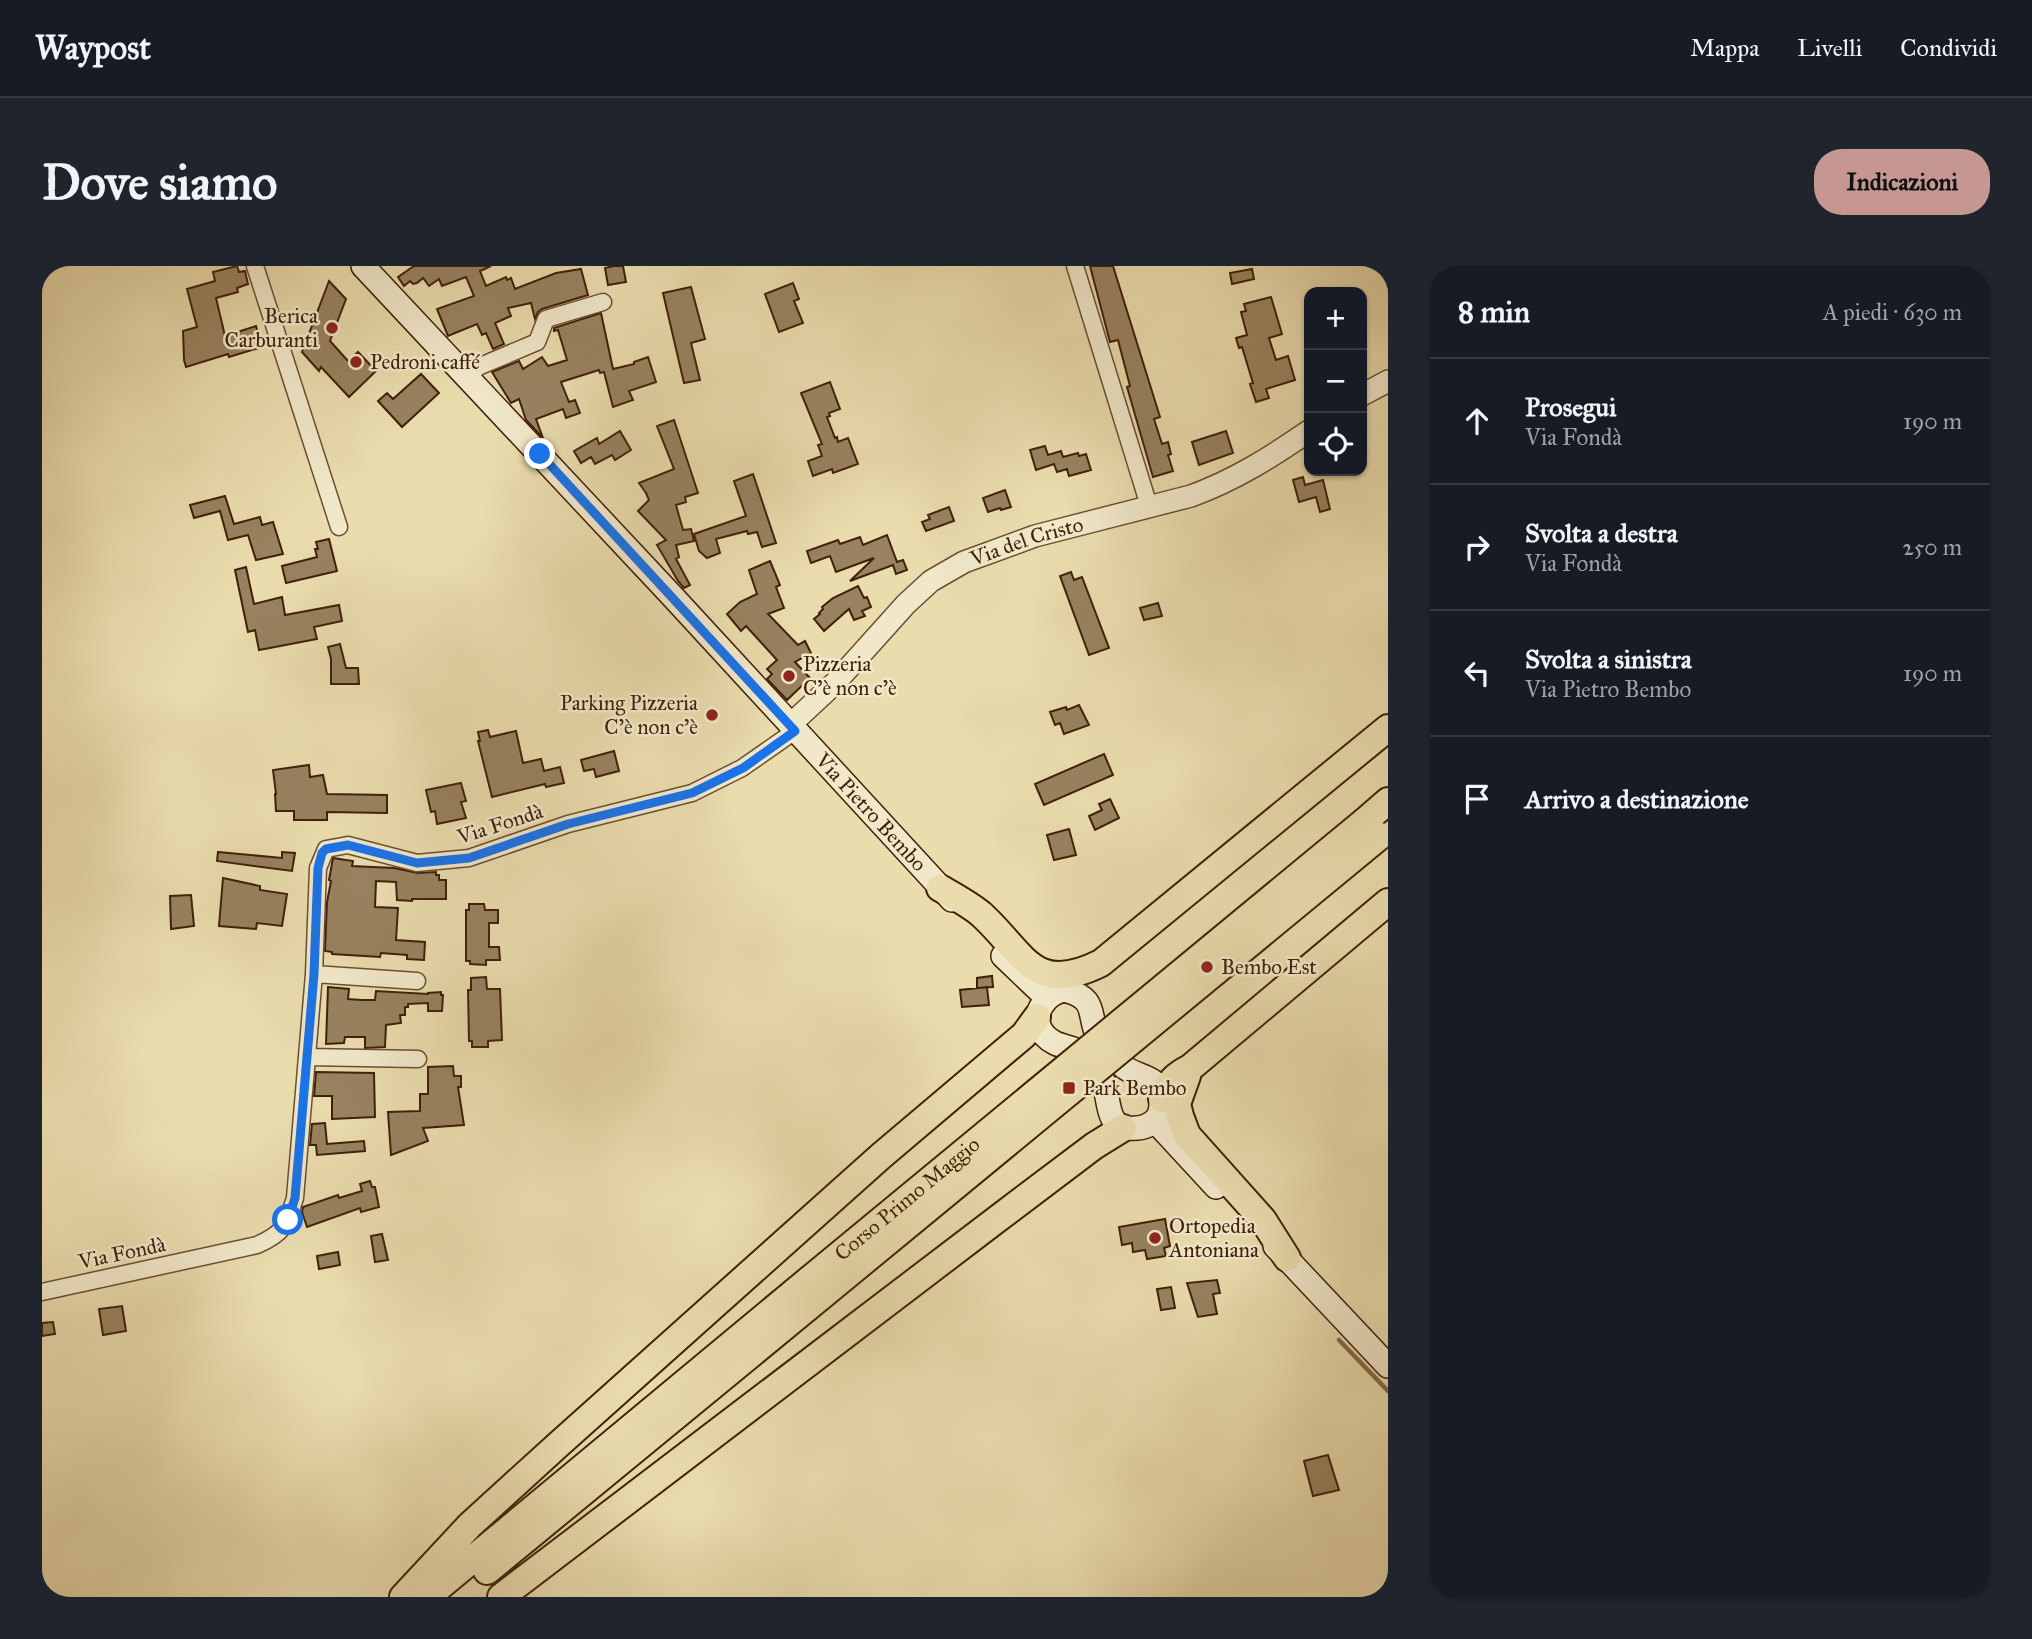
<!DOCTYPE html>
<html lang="it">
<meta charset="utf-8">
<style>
:root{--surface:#171b24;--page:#20242c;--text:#f1f3f6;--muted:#9ea1a6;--line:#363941;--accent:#c59692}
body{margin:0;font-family:"IM FELL Great Primer",serif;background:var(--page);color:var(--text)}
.controls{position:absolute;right:21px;top:21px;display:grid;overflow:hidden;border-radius:14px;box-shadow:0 2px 5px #0004}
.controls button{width:63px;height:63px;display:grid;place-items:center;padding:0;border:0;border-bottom:2px solid var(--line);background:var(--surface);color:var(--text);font:35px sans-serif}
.stop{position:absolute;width:21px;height:21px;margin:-16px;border:5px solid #1a73e8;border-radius:50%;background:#fff}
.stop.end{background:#1a73e8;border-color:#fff;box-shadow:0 2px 7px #0008}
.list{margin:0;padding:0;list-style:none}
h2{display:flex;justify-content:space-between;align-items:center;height:91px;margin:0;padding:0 28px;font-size:30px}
h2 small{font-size:23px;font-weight:400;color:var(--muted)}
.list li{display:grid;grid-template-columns:46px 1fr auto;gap:21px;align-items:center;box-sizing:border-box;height:126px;padding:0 28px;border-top:2px solid var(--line)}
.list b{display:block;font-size:26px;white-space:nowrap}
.list p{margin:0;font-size:23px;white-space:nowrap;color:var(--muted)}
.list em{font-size:23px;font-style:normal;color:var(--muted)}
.icon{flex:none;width:38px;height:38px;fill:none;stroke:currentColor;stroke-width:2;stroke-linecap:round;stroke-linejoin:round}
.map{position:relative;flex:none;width:1346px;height:1331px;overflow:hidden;border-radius:28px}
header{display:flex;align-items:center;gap:42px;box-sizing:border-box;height:98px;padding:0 35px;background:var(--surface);border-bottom:2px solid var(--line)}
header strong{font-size:33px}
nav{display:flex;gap:38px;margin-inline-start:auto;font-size:24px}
.intro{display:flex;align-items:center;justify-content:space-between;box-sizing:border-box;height:168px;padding:0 42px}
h1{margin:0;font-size:49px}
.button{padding:18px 32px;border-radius:28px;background:var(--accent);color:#111;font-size:24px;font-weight:700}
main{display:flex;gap:42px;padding:0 42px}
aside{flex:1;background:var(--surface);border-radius:28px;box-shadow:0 2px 5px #0004}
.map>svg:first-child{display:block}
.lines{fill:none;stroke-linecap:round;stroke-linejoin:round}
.stream{stroke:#836a4b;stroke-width:4.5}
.building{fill:#98825f;stroke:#40200a;stroke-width:2}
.minor-casing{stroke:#6a4f33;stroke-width:19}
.tertiary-casing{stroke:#6a4f33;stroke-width:24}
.secondary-casing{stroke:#40200a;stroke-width:26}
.trunk-casing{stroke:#40200a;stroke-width:30}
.minor{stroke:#f1e8ca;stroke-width:16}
.tertiary{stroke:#f1e8ca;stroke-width:21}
.secondary{stroke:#f1e8ca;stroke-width:23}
.trunk{stroke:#eadcad;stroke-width:26}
.trunk-bridge-casing{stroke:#40200a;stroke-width:30;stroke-linecap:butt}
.trunk-bridge{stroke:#eadcad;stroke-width:26}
.route{stroke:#1a73e8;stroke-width:9}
.poi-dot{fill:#8f2418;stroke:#f1e8ca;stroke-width:2.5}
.labels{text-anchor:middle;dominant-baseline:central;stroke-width:5;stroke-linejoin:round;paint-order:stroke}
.poi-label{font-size:21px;fill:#40200a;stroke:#f1e8ca;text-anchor:start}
.street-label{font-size:21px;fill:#40200a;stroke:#f1e8ca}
</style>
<header>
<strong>Waypost</strong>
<nav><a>Mappa</a><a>Livelli</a><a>Condividi</a></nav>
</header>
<div class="intro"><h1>Dove siamo</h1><a class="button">Indicazioni</a></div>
<main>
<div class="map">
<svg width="1346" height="1331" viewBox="0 0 1346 1331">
<rect width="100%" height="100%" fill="#eadcad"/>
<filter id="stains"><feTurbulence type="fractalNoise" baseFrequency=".00286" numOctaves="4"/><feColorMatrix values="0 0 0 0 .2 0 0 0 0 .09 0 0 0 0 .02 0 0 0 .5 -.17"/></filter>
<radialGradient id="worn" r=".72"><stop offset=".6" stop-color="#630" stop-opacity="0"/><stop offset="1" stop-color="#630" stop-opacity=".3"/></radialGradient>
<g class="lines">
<path class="stream" d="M 1297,1074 L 1346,1125"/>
</g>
<path class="building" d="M 195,0 L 197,6 L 203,5 L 206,18 L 195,22 L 196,26 L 174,32 L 183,70 L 214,60 L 220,81 L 187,91 L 186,88 L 144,101 L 142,94 L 141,65 L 155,61 L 145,23 L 173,15 L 171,6 Z
M 372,0 L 449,0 L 438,5 L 444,20 L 464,11 L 465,14 L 469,12 L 473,23 L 514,7 L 539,3 L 546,29 L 500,43 L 496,46 L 493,53 L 489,37 L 466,42 L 469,50 L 453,57 L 462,78 L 451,83 L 444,67 L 440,69 L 435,58 L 406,70 L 395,43 L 432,30 L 424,11 L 400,20 L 397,13 L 387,20 L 381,12 L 375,17 L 371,18 L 368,15 L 362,20 L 356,11 Z
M 572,0 L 581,0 L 584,16 L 566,19 L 563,2 Z
M 1048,0 L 1071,0 L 1118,151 L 1112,153 L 1120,178 L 1126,176 L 1129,188 L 1126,189 L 1131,205 L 1111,211 L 1085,121 L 1088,120 L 1076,74 L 1068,76 Z
M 1210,3 L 1212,13 L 1190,18 L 1188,7 Z
M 287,15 L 304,33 L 288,75 L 306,95 L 316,86 L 334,105 L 307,131 L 279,101 L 277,105 L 260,86 Z
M 751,17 L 757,33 L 752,35 L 761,57 L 737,66 L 723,28 Z
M 649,21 L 663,73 L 649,77 L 658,114 L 642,117 L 621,27 Z
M 1229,31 L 1240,68 L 1227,72 L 1234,94 L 1246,90 L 1253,114 L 1224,123 L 1227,132 L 1214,136 L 1208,118 L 1211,117 L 1200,81 L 1197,82 L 1194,72 L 1205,69 L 1199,46 L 1204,45 L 1202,38 Z
M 559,47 L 571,103 L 592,98 L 592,96 L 606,91 L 614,116 L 587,125 L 591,134 L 571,141 L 562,106 L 558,107 L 557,104 L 519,116 L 527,136 L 533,134 L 538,147 L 524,152 L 521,143 L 494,153 L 501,172 L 484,154 L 477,133 L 469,137 L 450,106 L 477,95 L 481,103 L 500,91 L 506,100 L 525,94 L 516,64 L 512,65 L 512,62 Z
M 379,108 L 397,127 L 360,161 L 336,135 L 345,127 L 351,133 Z
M 788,116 L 798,143 L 787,147 L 788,150 L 785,151 L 793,172 L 795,171 L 796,176 L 806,172 L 816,198 L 791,207 L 790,203 L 771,210 L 766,195 L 780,190 L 776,179 L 780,178 L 759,127 Z
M 632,154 L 656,227 L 643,231 L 644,236 L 634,239 L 641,264 L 649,263 L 652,275 L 634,279 L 637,291 L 634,293 L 648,319 L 642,322 L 636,315 L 615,279 L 624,274 L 596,245 L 607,234 L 604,227 L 597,217 L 632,203 L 615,160 Z
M 578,165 L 589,184 L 573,194 L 570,189 L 553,198 L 549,191 L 539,197 L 532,185 L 555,172 L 557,178 Z
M 1184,165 L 1191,187 L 1157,199 L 1150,176 Z
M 1003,180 L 1006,189 L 1019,185 L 1021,191 L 1036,187 L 1037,190 L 1044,188 L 1049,204 L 1027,210 L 1025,203 L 1015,206 L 1012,198 L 994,204 L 988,184 Z
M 711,208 L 734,277 L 720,281 L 715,266 L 706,268 L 705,265 L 674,273 L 678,287 L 665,292 L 657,285 L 652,268 L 704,250 L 692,215 Z
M 1261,211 L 1263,219 L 1281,214 L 1288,243 L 1278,246 L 1274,231 L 1257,236 L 1251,214 Z
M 963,224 L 969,241 L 959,244 L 958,242 L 946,246 L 941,232 Z
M 183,230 L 192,258 L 218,251 L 220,259 L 231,256 L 241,288 L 214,294 L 206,269 L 186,274 L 178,245 L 152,252 L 148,239 Z
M 907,241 L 912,255 L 884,265 L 880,256 L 888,253 L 886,249 Z
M 845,269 L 855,296 L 861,294 L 865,304 L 854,308 L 851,299 L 808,315 L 832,292 L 794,306 L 788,290 L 769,297 L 765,285 L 796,274 L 798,278 L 818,271 L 821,279 Z
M 287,273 L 295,305 L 244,317 L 240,300 L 275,291 L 273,283 L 276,283 L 274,276 Z
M 728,295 L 738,319 L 734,321 L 742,342 L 726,348 L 756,379 L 763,375 L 769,387 L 753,396 L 768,412 L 745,434 L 725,413 L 730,408 L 725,403 L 735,394 L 704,360 L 699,365 L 685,348 L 698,336 L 715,328 L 707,304 Z
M 204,301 L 212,338 L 240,331 L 243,349 L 297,339 L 300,355 L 272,361 L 275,373 L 217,384 L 213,364 L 206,366 L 193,304 Z
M 1029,306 L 1032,314 L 1040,311 L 1067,382 L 1047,389 L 1018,310 Z
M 816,320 L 822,332 L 825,331 L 829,341 L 820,345 L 823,350 L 812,354 L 807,343 L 782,365 L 772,353 L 778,348 L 777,347 L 781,343 L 780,341 L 791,332 Z
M 1116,337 L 1120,350 L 1102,354 L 1098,342 Z
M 298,378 L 304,402 L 316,402 L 317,418 L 289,418 L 289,393 L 286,381 Z
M 1037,439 L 1047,459 L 1022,468 L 1018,457 L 1013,459 L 1008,446 L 1024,441 L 1025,444 Z
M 446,464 L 448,471 L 474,465 L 481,497 L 499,493 L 502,505 L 518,501 L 522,517 L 504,521 L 503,518 L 450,531 L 436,475 L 438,475 L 436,466 Z
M 572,485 L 577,505 L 554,511 L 552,503 L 542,505 L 539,494 Z
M 1062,488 L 1071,509 L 1002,539 L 993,518 Z
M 267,499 L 268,511 L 281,509 L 285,528 L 345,529 L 345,547 L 285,546 L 285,554 L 252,554 L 252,545 L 234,545 L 233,528 L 234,528 L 231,504 Z
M 419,517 L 424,535 L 419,536 L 424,552 L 395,558 L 393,545 L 389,546 L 384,524 Z
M 1068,533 L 1077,552 L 1053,564 L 1047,550 L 1060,544 L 1057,538 Z
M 1027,563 L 1034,589 L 1012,594 L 1005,569 Z
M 176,586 L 240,592 L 240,586 L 253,587 L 250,605 L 175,595 Z
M 291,592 L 311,595 L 310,600 L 352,602 L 376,607 L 394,606 L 394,609 L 397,609 L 397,614 L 404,614 L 404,633 L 370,633 L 370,635 L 355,634 L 354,616 L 334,615 L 333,641 L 356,642 L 354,674 L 383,676 L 382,694 L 365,693 L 365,689 L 339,687 L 338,691 L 290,688 L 290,686 L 283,685 L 285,636 L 289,615 L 287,614 Z
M 181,612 L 218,620 L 218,624 L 245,628 L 240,660 L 215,657 L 214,663 L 177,660 Z
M 149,629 L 152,660 L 129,663 L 128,630 Z
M 427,638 L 442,638 L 443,644 L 456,644 L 456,657 L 447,657 L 447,681 L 457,681 L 458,694 L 444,694 L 444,699 L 428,698 L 428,695 L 424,695 L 424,644 L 427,644 Z
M 950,710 L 951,721 L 935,722 L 935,712 Z
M 444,711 L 445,723 L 458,723 L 460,774 L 446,775 L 446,781 L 430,781 L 430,775 L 427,775 L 426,724 L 429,724 L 429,712 Z
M 286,721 L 307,723 L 306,733 L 320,734 L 333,734 L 334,725 L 386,728 L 386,727 L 399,726 L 399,729 L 401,729 L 400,745 L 386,745 L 386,737 L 366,738 L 366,741 L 363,741 L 363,749 L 358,749 L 359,757 L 344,759 L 343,781 L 323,782 L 323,771 L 303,771 L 302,777 L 284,778 Z
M 945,721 L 947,739 L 920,741 L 918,724 Z
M 411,800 L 412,810 L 419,810 L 419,821 L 416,821 L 422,859 L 381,862 L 386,875 L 349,889 L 346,846 L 378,845 L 378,828 L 386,828 L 386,801 Z
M 274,806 L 332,807 L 333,851 L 290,853 L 290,830 L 272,830 Z
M 283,857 L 285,878 L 322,875 L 323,885 L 275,889 L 274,879 L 268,879 L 270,858 Z
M 328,915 L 330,921 L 333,921 L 337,941 L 319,946 L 318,942 L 265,961 L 260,946 L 261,941 L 296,929 L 297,932 L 320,925 L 318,918 Z
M 1123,953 L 1128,980 L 1122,982 L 1124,990 L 1105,993 L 1103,984 L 1091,986 L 1090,977 L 1080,979 L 1077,961 Z
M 340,968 L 346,994 L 333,996 L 329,970 Z
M 296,986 L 298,999 L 277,1003 L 275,990 Z
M 1175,1014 L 1178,1027 L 1171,1028 L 1175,1048 L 1156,1051 L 1145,1017 Z
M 1129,1021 L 1133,1042 L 1119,1044 L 1115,1023 Z
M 80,1040 L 84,1065 L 61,1069 L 57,1043 Z
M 11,1056 L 13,1068 L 0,1070 L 0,1057 Z
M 1286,1189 L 1297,1224 L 1271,1230 L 1262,1195 Z"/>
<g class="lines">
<g class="minor-casing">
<path id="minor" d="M 213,0 L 297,261
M 1033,0 L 1107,240
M 426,111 L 436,101 L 495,76 L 504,53 L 561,36
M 272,708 L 375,715
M 265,791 L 376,793
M 0,1026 L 215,979 C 242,967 244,960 253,932 L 272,708 L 276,602 L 284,583 L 306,579 L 375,597 L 427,592 L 526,558 L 650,527 L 700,502 L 753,465"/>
</g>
<g class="tertiary-casing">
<g id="tertiary">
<path d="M 1320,129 L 1346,115"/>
<path id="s1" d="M 748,459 L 793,417 L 864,338 L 889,315 L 922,296 L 993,270 L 1149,230 C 1193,214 1229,191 1267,165"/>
</g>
</g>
<g class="secondary-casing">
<g id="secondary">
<path id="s2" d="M 321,0 L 632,332 L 910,634"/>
<path d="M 961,690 L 1005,732"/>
<path d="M 1022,724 C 1061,733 1042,754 1060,775 C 1067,783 1073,793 1081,800 C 1095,813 1122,808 1119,837 C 1119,842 1118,848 1115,852 C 1108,861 1097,863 1086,862 C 1061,860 1069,826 1059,810 C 1053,802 1045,792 1038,786 C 1030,781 1021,781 1013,777 C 997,769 990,752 1001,738 C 1006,730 1013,726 1022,724 Z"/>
<path d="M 1113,855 L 1174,921"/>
<path d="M 1233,980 L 1346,1100"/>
</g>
</g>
<g class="trunk-casing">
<path id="trunk" d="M 1323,555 L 1346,535
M 898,622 C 912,630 927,638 939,648 C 982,687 991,731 1059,697 L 1346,462
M 1145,810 L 1135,838 L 1138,850 L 1145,869 L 1221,954 L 1245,992
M 1120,833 C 1125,817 1134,809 1148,802 L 1346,636
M 445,1305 L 782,1028
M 361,1331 L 428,1259 L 517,1178 L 839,890 L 982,769 L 995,751
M 385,1331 L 768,1013
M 459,1331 L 954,954 L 1052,880 L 1081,862"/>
</g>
<use href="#minor" class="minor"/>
<use href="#tertiary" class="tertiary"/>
<use href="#secondary" class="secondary"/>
<use href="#trunk" class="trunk"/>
<g class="trunk-bridge-casing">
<g id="trunk-bridge">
<path id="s3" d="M 768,1013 L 1323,555"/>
<path d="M 782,1028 L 1338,570"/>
</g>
</g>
<use href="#trunk-bridge" class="trunk-bridge"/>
</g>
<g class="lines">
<path class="route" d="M 246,954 L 253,932 L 272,708 L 276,602 L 280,587 L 284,583 L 306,579 L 375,597 L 427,592 L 526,558 L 650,527 L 701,502 L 753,465 L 498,188"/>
</g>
<g class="poi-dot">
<circle cx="290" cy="62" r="7"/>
<circle cx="314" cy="96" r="7"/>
<circle cx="747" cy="410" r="7"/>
<circle cx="670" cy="449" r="7"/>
<circle cx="1165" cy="701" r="7"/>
<rect x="1020" y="815" width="14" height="14" rx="3.5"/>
<circle cx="1113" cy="972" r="7"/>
</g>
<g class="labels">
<g class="poi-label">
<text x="276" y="50" text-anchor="end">Berica<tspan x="276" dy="24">Carburanti</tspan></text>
<text x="328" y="96">Pedroni caffé</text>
<text x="761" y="398">Pizzeria<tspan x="761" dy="24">C'è non c'è</tspan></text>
<text x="656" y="437" text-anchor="end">Parking Pizzeria<tspan x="656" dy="24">C'è non c'è</tspan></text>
<text x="1179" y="701">Bembo Est</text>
<text x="1041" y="822">Park Bembo</text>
<text x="1127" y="960">Ortopedia<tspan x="1127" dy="24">Antoniana</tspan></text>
</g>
<g class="street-label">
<text stroke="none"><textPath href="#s1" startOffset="306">Via del Cristo</textPath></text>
<text stroke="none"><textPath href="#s2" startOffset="746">Via Pietro Bembo</textPath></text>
<text transform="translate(458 558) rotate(-18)">Via Fondà</text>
<text stroke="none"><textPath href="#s3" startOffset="126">Corso Primo Maggio</textPath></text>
<text transform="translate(80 987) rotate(-12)">Via Fondà</text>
</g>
</g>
<rect width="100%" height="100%" filter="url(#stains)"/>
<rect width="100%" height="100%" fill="url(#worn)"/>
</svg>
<div class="controls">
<button>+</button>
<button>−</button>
<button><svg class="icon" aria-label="locate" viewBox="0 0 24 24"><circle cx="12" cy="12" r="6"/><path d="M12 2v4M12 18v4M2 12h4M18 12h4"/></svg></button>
</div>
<div class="stop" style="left:246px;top:954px"></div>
<div class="stop end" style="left:498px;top:188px"></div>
</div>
<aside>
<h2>8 min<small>A piedi · 630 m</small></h2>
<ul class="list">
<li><svg class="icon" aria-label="ahead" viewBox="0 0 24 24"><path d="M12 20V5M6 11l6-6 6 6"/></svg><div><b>Prosegui</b><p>Via Fondà</p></div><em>190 m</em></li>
<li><svg class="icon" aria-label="right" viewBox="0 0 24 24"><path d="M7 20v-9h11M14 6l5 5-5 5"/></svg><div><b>Svolta a destra</b><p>Via Fondà</p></div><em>250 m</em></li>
<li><svg class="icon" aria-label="left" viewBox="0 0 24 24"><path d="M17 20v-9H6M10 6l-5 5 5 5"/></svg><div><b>Svolta a sinistra</b><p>Via Pietro Bembo</p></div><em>190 m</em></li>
<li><svg class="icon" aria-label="arrive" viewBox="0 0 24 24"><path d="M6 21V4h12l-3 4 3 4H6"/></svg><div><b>Arrivo a destinazione</b></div></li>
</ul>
</aside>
</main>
